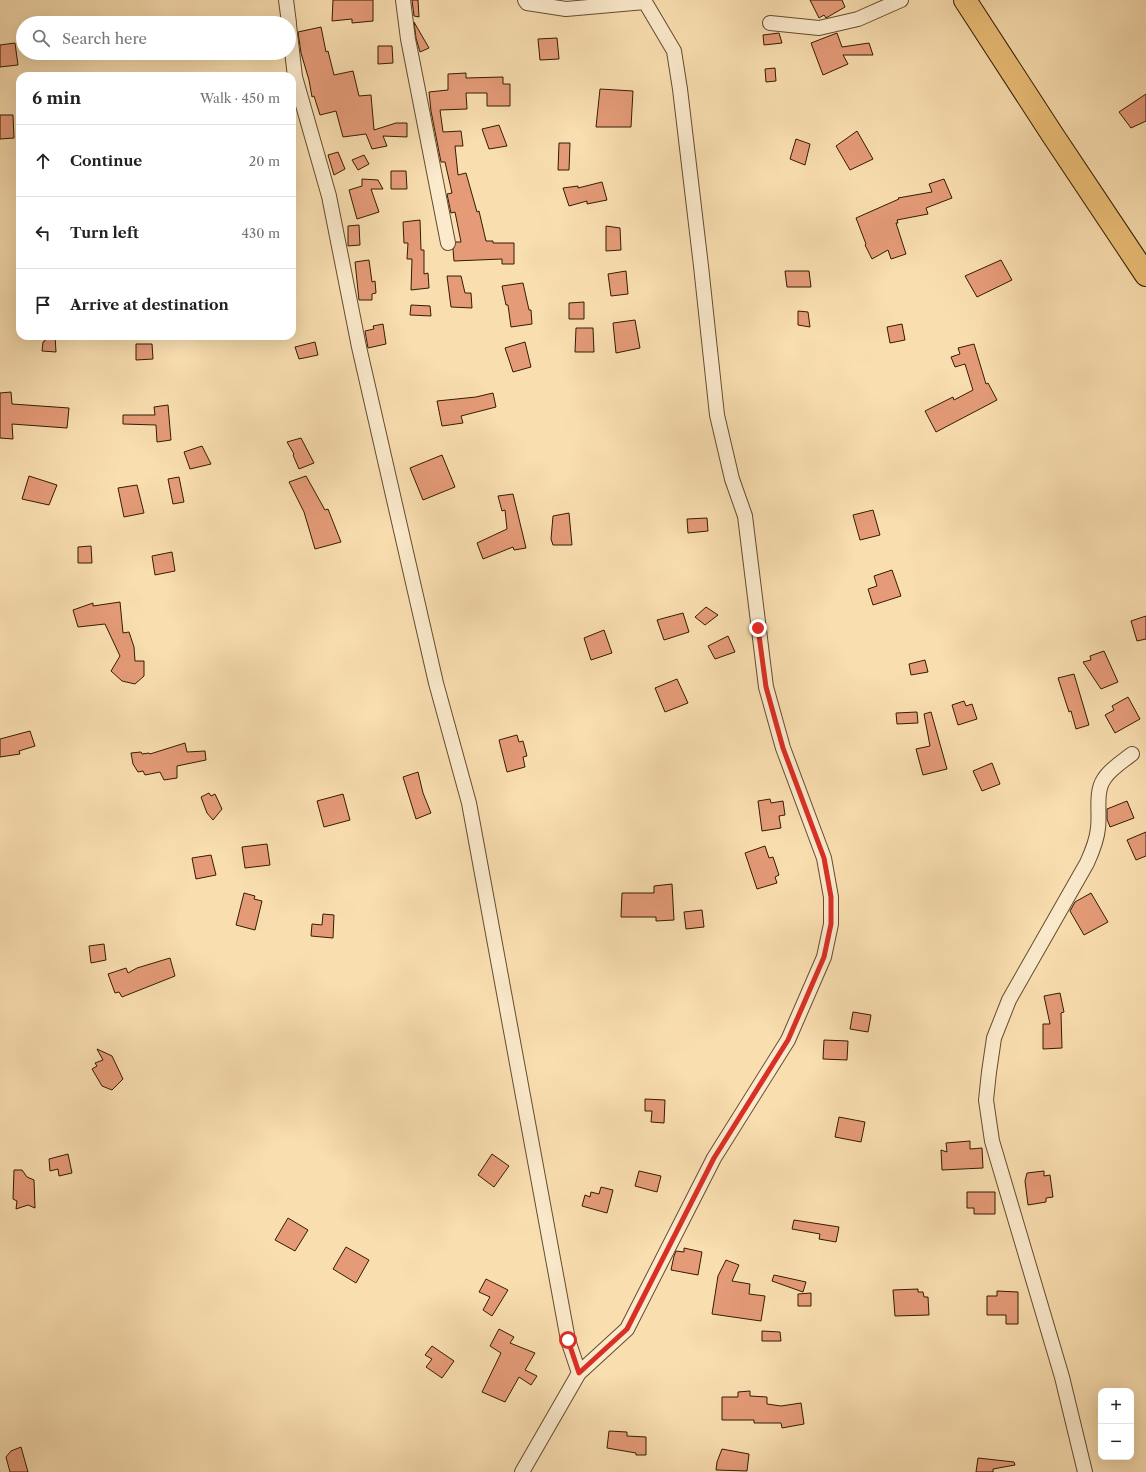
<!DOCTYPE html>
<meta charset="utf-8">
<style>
:root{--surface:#fff;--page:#f6f6f6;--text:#222;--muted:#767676;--line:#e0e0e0}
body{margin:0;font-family:"Libre Caslon Text",serif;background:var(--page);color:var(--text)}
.controls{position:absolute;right:12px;bottom:12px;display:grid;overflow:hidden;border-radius:8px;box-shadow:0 4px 16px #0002}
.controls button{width:36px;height:36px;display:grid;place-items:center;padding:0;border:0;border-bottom:1px solid var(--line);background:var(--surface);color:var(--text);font:20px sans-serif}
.stop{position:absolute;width:12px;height:12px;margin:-9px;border:3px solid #d93025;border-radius:50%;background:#fff}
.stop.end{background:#d93025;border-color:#fff;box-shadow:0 1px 4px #0008}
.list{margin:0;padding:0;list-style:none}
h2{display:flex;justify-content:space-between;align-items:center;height:52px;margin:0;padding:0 16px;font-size:17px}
h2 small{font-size:13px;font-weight:400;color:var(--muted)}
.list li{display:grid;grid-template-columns:26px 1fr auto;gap:12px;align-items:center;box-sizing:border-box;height:72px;padding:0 16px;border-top:1px solid var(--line)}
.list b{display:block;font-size:15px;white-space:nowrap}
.list em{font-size:13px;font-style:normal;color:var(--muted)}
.icon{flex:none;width:22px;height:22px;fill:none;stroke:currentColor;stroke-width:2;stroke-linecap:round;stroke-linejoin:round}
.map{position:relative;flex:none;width:1146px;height:1472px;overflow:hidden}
.search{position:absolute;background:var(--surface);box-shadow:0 4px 16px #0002;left:16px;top:16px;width:280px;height:44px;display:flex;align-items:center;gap:10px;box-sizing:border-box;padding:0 14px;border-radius:22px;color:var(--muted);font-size:15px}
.panel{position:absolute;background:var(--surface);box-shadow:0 4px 16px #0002;left:16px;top:72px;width:280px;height:268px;border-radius:12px}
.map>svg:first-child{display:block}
.building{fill:#e59b78;stroke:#331c02}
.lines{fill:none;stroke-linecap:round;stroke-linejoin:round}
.minor-casing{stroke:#644c2e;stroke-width:16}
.trunk-casing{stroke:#331c02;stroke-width:24}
.minor{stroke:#fbeacc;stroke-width:14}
.trunk{stroke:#ecbf78;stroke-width:22}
.route{stroke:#d93025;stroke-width:5}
</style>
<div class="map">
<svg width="1146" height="1472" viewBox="0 0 1146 1472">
<rect width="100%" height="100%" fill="#f9deb0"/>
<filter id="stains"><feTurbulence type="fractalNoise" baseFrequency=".005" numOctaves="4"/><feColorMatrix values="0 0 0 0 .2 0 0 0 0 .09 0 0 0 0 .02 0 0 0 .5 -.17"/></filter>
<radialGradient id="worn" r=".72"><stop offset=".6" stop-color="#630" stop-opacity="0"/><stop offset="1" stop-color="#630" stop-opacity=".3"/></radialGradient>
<path class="building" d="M 333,0 L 373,0 L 373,21 L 352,23 L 352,19 L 332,21 Z
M 412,0 L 418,0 L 419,17 L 414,16 Z
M 810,0 L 842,0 L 845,7 L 826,18 L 824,15 L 819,18 Z
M 414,22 L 429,48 L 420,52 L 416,38 Z
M 321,27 L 326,52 L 328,51 L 334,75 L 353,71 L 359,96 L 371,95 L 374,130 L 396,123 L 407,123 L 407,137 L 383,136 L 387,146 L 372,149 L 366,134 L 343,137 L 336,111 L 320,115 L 314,96 L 312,97 L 309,80 L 301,53 L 298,32 Z
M 779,33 L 782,43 L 764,45 L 763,35 Z
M 837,33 L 842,47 L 869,43 L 873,55 L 843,55 L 848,64 L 823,75 L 811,43 Z
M 557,38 L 559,59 L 540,60 L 538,39 Z
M 15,43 L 18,65 L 0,67 L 0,45 Z
M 378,46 L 392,46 L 393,63 L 378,64 Z
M 775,68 L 776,81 L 766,82 L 765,69 Z
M 466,73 L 466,78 L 503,77 L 503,84 L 510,84 L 510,106 L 487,106 L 487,93 L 466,93 L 467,109 L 440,110 L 443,132 L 461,131 L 463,146 L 455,146 L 458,175 L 466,173 L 477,212 L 479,211 L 486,241 L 493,241 L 493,243 L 514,243 L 514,264 L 502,264 L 502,259 L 454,261 L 453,249 L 456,242 L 461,242 L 455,212 L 451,213 L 447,194 L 452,193 L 445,162 L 441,162 L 431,111 L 429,92 L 448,90 L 448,74 Z
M 600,89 L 633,91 L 631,127 L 596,127 Z
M 1146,94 L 1146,121 L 1131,128 L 1119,112 Z
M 0,115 L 13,115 L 14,138 L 0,139 Z
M 499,125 L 507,146 L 489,149 L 482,129 Z
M 857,131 L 873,159 L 850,170 L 836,146 Z
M 796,139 L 810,144 L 805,165 L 790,159 Z
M 559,143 L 570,143 L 569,170 L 558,170 Z
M 338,152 L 345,169 L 334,175 L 328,155 Z
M 364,155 L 369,164 L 358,170 L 352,160 Z
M 391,171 L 406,171 L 407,189 L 391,189 Z
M 362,179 L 378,180 L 383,189 L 371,189 L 379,212 L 357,219 L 349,190 L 362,186 Z
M 944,179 L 952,198 L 926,208 L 928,214 L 897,220 L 898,223 L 896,223 L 906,254 L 891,259 L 888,250 L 872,259 L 865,245 L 866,244 L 856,218 L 899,199 L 898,198 L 932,192 L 929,184 Z
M 602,182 L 607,200 L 587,204 L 587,201 L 569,206 L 563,188 L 578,186 L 578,188 Z
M 420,220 L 421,250 L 424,250 L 424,274 L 428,273 L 429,288 L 411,290 L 412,259 L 407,259 L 408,243 L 404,243 L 403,222 Z
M 359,225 L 360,245 L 348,246 L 348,226 Z
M 606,226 L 620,228 L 621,250 L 606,251 Z
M 369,260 L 372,282 L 375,281 L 376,293 L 372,294 L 372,300 L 359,300 L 355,262 Z
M 1001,260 L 1012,280 L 977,297 L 965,276 Z
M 626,271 L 628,294 L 611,296 L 608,274 Z
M 785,271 L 809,271 L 811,287 L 787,287 Z
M 447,276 L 461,276 L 465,293 L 471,293 L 472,308 L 451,307 Z
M 523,283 L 529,310 L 531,310 L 532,324 L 511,327 L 508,305 L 506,305 L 502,286 Z
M 584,302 L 584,319 L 569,319 L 569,303 Z
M 411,305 L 430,306 L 431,316 L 410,315 Z
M 798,311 L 808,312 L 810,327 L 798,325 Z
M 635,320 L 640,348 L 616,353 L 613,323 Z
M 383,324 L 386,344 L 368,348 L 365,331 L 374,329 L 373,326 Z
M 902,324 L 905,340 L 890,343 L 887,327 Z
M 576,328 L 593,328 L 594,352 L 575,352 Z
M 45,336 L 55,336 L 56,352 L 42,351 L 43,342 L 45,341 Z
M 315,342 L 318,355 L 299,359 L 295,347 Z
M 525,342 L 531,367 L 513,372 L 505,348 Z
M 136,344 L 152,344 L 153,359 L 136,360 Z
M 974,344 L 986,384 L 988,383 L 997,400 L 936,432 L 925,411 L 953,397 L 954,400 L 973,390 L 965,364 L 955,367 L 951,357 L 960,354 L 958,348 Z
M 11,392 L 12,404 L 69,408 L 67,428 L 12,424 L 13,439 L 0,438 L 0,393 Z
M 493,393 L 496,407 L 461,416 L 463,423 L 442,426 L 437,401 L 476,397 Z
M 168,405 L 171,440 L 157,442 L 156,425 L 123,424 L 123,415 L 155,415 L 154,407 Z
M 301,438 L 314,463 L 299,469 L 293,455 L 294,454 L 287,442 Z
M 202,446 L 211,464 L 190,469 L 184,452 Z
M 442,455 L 455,487 L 423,500 L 410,468 Z
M 29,476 L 57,485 L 49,505 L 22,499 Z
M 306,476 L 325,510 L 328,509 L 341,542 L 315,549 L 304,512 L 289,482 Z
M 179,477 L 184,502 L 173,504 L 168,479 Z
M 137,485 L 144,513 L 124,517 L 118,488 Z
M 513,494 L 526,548 L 514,550 L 513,547 L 483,559 L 477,543 L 507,529 L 505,510 L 502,511 L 498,496 Z
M 873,510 L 880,535 L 860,540 L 853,515 Z
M 569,513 L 572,545 L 553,545 L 551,539 L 553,516 Z
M 707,518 L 708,531 L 688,533 L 687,519 Z
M 91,546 L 92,563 L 78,563 L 78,547 Z
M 172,552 L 175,571 L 155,575 L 152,556 Z
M 892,570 L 901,596 L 873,605 L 868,589 L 877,586 L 874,576 Z
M 120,602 L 123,633 L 129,632 L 134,647 L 135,661 L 144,661 L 144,676 L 135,684 L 122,681 L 111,671 L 120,656 L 105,624 L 78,627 L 73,610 L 93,603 L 93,606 Z
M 706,607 L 718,615 L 705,625 L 695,617 Z
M 683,613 L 689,632 L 664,640 L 657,620 Z
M 1146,616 L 1146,639 L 1137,641 L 1131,621 Z
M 604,630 L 612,653 L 591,660 L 584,638 Z
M 728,636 L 735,652 L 715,659 L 708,646 Z
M 1104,651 L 1118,682 L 1101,689 L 1083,662 L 1091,660 L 1090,656 Z
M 925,660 L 928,672 L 911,675 L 909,664 Z
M 1074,674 L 1089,725 L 1076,729 L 1071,711 L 1069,712 L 1058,678 Z
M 677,679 L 688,703 L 665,712 L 655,688 Z
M 1128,697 L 1140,719 L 1115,733 L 1105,715 L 1114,710 L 1112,706 Z
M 964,701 L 966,706 L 972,704 L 977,719 L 958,725 L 952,705 Z
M 917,712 L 918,723 L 897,724 L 896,713 Z
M 931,712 L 947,769 L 923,775 L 916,749 L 930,746 L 924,714 Z
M 30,731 L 35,746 L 19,751 L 20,754 L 0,757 L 0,739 Z
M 517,735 L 519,742 L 523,741 L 527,756 L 523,757 L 525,767 L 507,772 L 499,740 Z
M 185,743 L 187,752 L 205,751 L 206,760 L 177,766 L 177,778 L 164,780 L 160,772 L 145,775 L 143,771 L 138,772 L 133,764 L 131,753 L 141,752 L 142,754 L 149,753 L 150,754 Z
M 992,763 L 1000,784 L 982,791 L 973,771 Z
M 418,772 L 423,793 L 431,813 L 416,819 L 403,777 Z
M 209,793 L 211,796 L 215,794 L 222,809 L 213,820 L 207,813 L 201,797 Z
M 343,794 L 350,820 L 324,827 L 317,801 Z
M 770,799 L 771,803 L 783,801 L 785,815 L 779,816 L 781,828 L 762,831 L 758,801 Z
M 1127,801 L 1134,818 L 1110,827 L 1107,819 L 1107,809 Z
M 1146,832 L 1146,856 L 1136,860 L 1127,840 Z
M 267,844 L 270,865 L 245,868 L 242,847 Z
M 765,846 L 769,858 L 773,857 L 779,875 L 775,877 L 777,883 L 757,889 L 745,853 Z
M 211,855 L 216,875 L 196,879 L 192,858 Z
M 672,884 L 674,920 L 656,921 L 656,917 L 621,917 L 622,893 L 654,893 L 654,886 Z
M 244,893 L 255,896 L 254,899 L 262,901 L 255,930 L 236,925 Z
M 1091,893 L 1108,922 L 1084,935 L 1070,911 L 1075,902 Z
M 702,910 L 704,927 L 686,929 L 684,912 Z
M 323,914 L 334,915 L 333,938 L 311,936 L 312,924 L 322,925 Z
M 104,944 L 106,960 L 91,963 L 89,946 Z
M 170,958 L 175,976 L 122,997 L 119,992 L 115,993 L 108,974 L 126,968 L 128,973 L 137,968 Z
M 1060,993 L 1064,1012 L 1061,1013 L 1062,1048 L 1043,1049 L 1043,1024 L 1050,1024 L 1044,996 Z
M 853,1012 L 871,1015 L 868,1032 L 850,1029 Z
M 824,1040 L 848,1041 L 847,1060 L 823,1059 Z
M 97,1049 L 112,1056 L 123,1079 L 112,1090 L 102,1086 L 92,1069 L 97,1066 L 95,1063 L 103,1060 Z
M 645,1099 L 665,1100 L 664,1123 L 651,1122 L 652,1111 L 645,1111 Z
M 839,1117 L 865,1122 L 861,1142 L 835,1137 Z
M 970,1141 L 970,1149 L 982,1148 L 983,1168 L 942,1170 L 941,1150 L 947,1152 L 946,1143 Z
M 68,1154 L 72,1173 L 59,1176 L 58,1169 L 50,1171 L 49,1159 Z
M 492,1154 L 509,1166 L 494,1187 L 478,1175 Z
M 14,1170 L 22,1170 L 27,1177 L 34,1180 L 35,1208 L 28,1205 L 16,1209 L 17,1201 L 13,1199 Z
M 639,1171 L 661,1176 L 657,1192 L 635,1186 Z
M 1044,1171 L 1044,1176 L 1050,1175 L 1053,1197 L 1046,1198 L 1046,1202 L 1028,1205 L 1025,1181 L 1027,1173 Z
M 601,1187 L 613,1190 L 607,1213 L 582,1206 L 585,1195 L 590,1197 L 591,1192 L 599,1194 Z
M 967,1192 L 995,1192 L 995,1214 L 974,1214 L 974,1208 L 967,1208 Z
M 288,1218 L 308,1230 L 295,1251 L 275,1240 Z
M 794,1220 L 839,1227 L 836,1242 L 819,1239 L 820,1234 L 792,1229 Z
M 346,1247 L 369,1260 L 356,1283 L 333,1269 Z
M 684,1248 L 702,1252 L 698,1275 L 671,1270 L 674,1256 L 676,1251 L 684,1252 Z
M 726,1260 L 739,1265 L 732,1281 L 750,1284 L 749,1294 L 765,1296 L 761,1321 L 712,1314 L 718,1276 Z
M 774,1275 L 806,1282 L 803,1292 L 772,1281 Z
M 486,1279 L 508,1290 L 492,1316 L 483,1310 L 490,1297 L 479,1292 Z
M 918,1289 L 918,1292 L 923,1292 L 924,1297 L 928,1297 L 929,1315 L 895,1316 L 893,1290 Z
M 997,1291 L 1018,1292 L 1018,1324 L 1006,1324 L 1006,1315 L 987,1315 L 987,1296 L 997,1296 Z
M 811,1293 L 811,1306 L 798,1306 L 798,1294 Z
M 499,1329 L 514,1337 L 510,1343 L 535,1353 L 525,1370 L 537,1376 L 531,1385 L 519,1377 L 505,1402 L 482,1392 L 501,1353 L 490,1346 Z
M 762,1331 L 780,1332 L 781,1341 L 762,1341 Z
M 432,1346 L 454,1361 L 442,1378 L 426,1367 L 432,1359 L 425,1355 Z
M 750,1391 L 750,1396 L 767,1397 L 767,1404 L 781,1406 L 801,1403 L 804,1424 L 782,1428 L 781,1423 L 754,1423 L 754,1420 L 722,1420 L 722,1397 L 738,1397 L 738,1392 Z
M 609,1431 L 627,1432 L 627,1436 L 646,1437 L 646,1455 L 636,1455 L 636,1453 L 607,1448 Z
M 21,1447 L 28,1472 L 10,1472 L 6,1457 L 11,1451 Z
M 722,1449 L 749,1454 L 747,1471 L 716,1470 L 717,1462 Z
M 978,1458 L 1014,1462 L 1015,1465 L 993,1469 L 993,1472 L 976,1472 Z"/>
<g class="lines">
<g class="minor-casing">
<path id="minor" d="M 286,0 L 289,23
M 403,0 L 408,39 L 448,243
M 525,0 L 527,3 L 566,9 L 645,2
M 770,23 L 819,28 L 858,19 L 901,0
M 289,25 L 295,77 L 329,196 L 359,347 L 436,683 L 469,803 L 568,1340 L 579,1373
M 522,1472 L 579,1373 L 627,1329 L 714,1158 L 788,1040 L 824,957 L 831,924 L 831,897 L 824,858 L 783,748 L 766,687 L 745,516 L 732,479 L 717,415 L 701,266 L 680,89 L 674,51 L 645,2 L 645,0
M 1085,1472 L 1062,1377 L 992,1141 L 986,1100 L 989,1072 L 994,1038 L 1009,1000 L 1087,863 C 1092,852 1097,840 1098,828 C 1100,812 1095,792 1104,779 C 1110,769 1123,761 1132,754"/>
</g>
<g class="trunk-casing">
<path id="trunk" d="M 965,0 L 1052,134 L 1146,275"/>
</g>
<use href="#minor" class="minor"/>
<use href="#trunk" class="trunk"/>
</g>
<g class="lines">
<path class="route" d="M 568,1340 L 579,1373 L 627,1329 L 714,1158 L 788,1040 L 824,957 L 831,924 L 831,897 L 824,858 L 783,748 L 766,687 L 758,628"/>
</g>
<rect width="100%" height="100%" filter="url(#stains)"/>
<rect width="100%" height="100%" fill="url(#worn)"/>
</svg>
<div class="controls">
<button>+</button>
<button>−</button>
</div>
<div class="stop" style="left:568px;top:1340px"></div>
<div class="stop end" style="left:758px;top:628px"></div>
<div class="search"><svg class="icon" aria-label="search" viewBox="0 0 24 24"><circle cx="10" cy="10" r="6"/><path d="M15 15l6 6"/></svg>Search here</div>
<section class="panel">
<h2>6 min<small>Walk · 450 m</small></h2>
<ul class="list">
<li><svg class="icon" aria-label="ahead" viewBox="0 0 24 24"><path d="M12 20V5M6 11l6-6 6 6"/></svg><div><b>Continue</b></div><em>20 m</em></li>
<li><svg class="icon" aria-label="left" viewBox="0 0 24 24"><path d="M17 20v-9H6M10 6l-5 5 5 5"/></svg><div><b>Turn left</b></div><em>430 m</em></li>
<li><svg class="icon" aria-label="arrive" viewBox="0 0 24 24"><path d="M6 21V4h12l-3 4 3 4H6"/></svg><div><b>Arrive at destination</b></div></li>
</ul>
</section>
</div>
